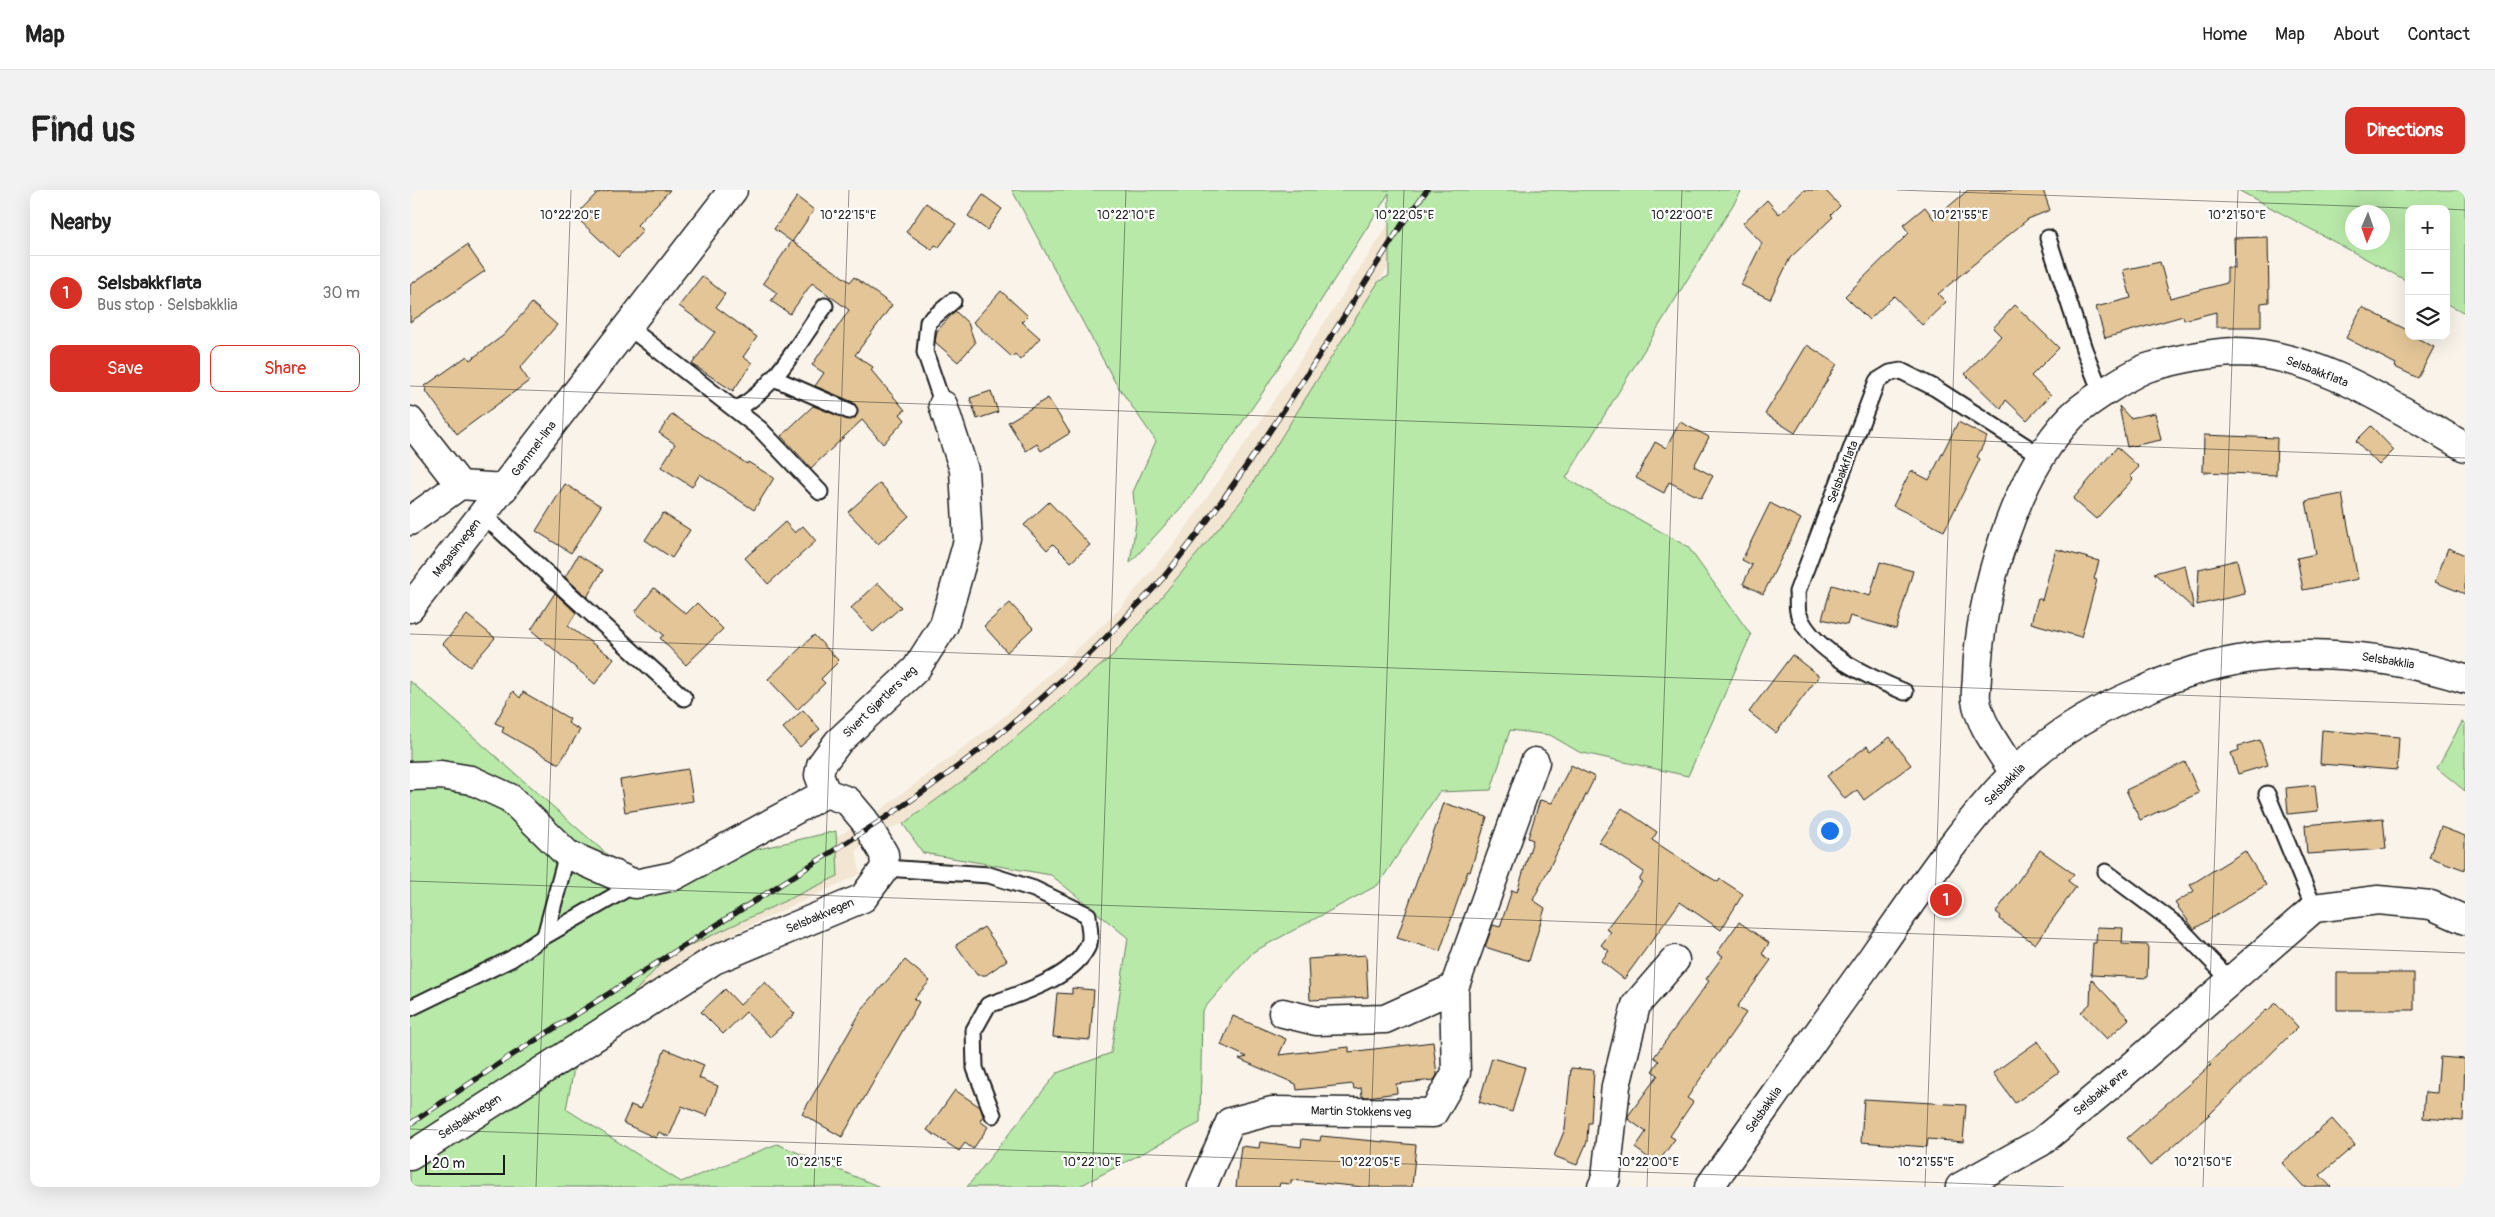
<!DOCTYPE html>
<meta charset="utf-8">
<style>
:root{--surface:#fff;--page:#f2f2f2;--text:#222;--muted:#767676;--line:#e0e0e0;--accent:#d93025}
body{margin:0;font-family:Pangolin,sans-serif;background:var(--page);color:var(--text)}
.controls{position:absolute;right:15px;top:15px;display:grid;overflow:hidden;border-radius:10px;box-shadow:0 5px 20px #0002}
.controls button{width:45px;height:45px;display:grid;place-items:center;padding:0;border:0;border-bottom:1px solid var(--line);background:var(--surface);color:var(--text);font:25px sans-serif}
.compass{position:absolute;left:1935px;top:15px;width:45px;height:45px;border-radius:50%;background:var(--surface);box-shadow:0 5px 20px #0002;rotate:182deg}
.scale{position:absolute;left:15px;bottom:12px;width:80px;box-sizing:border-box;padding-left:5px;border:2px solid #1c1c1c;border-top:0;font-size:14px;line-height:18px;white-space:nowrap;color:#1c1c1c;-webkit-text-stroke:4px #fff;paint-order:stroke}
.you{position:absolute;left:1419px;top:640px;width:18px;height:18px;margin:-12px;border:4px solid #fff;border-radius:50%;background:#1a73e8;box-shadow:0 0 0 8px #1a73e833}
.badge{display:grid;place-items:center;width:32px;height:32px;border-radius:50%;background:var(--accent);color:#fff;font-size:16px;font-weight:700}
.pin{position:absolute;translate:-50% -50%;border:2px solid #fff;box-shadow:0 1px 5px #0006}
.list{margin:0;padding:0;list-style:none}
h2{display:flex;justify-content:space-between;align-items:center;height:65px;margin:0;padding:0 20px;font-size:21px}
h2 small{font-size:16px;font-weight:400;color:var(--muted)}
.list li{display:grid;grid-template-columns:32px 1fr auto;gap:15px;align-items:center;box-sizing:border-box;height:75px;padding:0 20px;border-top:1px solid var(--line)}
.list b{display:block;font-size:19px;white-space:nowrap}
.list p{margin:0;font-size:16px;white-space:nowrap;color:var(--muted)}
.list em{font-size:16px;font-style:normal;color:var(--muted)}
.actions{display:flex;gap:10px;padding:15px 20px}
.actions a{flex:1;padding:11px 0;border:1px solid var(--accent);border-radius:10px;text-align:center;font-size:18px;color:var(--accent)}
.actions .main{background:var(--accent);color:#fff}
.icon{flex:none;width:28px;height:28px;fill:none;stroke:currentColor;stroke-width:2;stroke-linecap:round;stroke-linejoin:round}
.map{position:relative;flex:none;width:2055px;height:997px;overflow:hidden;border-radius:10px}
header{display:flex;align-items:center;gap:30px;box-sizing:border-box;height:70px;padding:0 25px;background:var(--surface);border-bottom:1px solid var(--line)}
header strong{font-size:24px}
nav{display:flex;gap:28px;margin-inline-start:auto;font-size:18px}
.intro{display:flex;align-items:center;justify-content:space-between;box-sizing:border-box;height:120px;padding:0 30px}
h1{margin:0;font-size:35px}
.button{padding:12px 22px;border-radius:10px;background:var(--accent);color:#fff;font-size:18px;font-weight:700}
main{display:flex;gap:30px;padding:0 30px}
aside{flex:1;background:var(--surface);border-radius:10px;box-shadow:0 5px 20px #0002}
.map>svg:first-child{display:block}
.built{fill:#f2e5d1}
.green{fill:#b8e9a9;stroke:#6a8262;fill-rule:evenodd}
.building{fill:#e3c597;stroke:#1c1c1c}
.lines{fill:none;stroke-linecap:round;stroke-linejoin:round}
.lane-casing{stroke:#1c1c1c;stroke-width:19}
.street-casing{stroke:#1c1c1c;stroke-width:31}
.secondary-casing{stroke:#1c1c1c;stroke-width:31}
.lane{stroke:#fff;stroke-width:15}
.street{stroke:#fff;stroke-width:28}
.secondary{stroke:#fff;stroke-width:28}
.rail-casing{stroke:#1c1c1c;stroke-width:5.5}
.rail{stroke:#fff;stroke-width:4;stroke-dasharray:11;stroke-linecap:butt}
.ticks{fill:none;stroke:#1c1c1c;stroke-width:1;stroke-opacity:0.45}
.labels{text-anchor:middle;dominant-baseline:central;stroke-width:4.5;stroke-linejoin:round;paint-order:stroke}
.street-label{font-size:12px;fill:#1c1c1c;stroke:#fff}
.ticks-label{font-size:12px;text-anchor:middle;fill:#1c1c1c;stroke:#fff;stroke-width:4.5;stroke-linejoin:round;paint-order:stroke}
</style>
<header>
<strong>Map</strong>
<nav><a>Home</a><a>Map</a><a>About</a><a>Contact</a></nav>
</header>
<div class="intro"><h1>Find us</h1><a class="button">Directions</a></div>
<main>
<aside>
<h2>Nearby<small></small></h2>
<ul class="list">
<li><span class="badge">1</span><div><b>Selsbakkflata</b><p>Bus stop · Selsbakklia</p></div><em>30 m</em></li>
</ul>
<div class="actions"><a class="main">Save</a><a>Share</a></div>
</aside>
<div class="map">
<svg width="2055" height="997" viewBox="0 0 2055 997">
<rect width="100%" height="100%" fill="#f9f3ea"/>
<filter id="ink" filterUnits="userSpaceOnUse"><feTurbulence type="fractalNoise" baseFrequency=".02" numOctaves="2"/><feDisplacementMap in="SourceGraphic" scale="10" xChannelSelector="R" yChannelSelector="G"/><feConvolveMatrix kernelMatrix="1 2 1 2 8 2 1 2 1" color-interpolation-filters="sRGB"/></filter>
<g filter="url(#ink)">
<path class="built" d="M 1001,0 L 1031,0 L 969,91 L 832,310 L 703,465 L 566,581 L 493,634 L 485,636 L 446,660 L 450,684 L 322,744 L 98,888 L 0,865 L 435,642 L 473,618 L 590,530 L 708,421 L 768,349 L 844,241 Z"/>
<path class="green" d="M 602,0 L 1332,0 L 1156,288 L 1278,357 L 1341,445 L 1278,586 L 1169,562 L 1140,545 L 1100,540 L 1081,600 L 1029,602 L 968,695 L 843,762 L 792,821 L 790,933 L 668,997 L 557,997 L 647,883 L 701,863 L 718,748 L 641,685 L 513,663 L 493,634 L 566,581 L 703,465 L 832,310 L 969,91 L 979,86 L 979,3 L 851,205 L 779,309 L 720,373 L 726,332 L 723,302 L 746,251 L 705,192 Z
M 1828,0 L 2055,0 L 2055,123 L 2036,113 L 2036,19 L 1999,19 L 1999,92 ZM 1972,22 L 1972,52 L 1942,52 L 1942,22 Z
M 0,491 L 224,688 L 426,641 L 428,686 L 258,766 L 167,864 L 156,919 L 271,992 L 367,954 L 470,997 L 0,997 Z
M 2052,532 L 2055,533 L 2055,601 L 2027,578 Z"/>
<path class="building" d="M 200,0 L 260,0 L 227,35 L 233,41 L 208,67 L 165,26 L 187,3 Z
M 1394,0 L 1415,0 L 1430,16 L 1421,25 L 1423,27 L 1380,68 L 1360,109 L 1331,95 L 1352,53 L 1333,33 L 1357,10 L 1369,24 Z
M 1558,0 L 1633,0 L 1640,20 L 1618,29 L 1528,104 L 1536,112 L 1512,135 L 1484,106 L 1459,130 L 1435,106 L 1499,43 L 1493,35 L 1515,17 L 1524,29 Z
M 573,5 L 592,19 L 577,40 L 558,26 Z
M 387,7 L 404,20 L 382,52 L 364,39 Z
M 516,13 L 546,34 L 529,57 L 525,55 L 522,60 L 496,42 Z
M 1858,47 L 1859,112 L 1851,113 L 1851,137 L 1806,137 L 1806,122 L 1774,130 L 1773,126 L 1695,148 L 1686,117 L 1721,108 L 1713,80 L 1750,72 L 1760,108 L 1817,93 L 1817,77 L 1825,78 L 1824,48 Z
M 382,51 L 440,92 L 444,87 L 482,115 L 445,165 L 463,177 L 461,180 L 495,220 L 490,224 L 495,230 L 473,254 L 452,230 L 401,278 L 371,246 L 403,216 L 440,230 L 445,228 L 448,220 L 443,212 L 405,196 L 414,183 L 402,175 L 439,120 L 402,93 L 380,124 L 361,111 L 367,103 L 353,93 Z
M 57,55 L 75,81 L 0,132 L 0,95 Z
M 292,86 L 315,104 L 306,117 L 347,147 L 333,167 L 342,173 L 323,201 L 282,174 L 305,142 L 269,116 Z
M 591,101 L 618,126 L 612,132 L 630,148 L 610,170 L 605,164 L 602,167 L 563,132 Z
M 122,113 L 147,135 L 110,178 L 119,191 L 47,244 L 16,201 L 17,200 L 15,196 L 57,166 L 60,170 L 94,145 Z
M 1605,115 L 1649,158 L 1621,186 L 1641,205 L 1617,230 L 1596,210 L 1591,219 L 1555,184 L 1591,146 L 1583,138 Z
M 1952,117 L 1999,141 L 1999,146 L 2003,146 L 2024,157 L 2008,188 L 1985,177 L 1986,174 L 1936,148 Z
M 545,121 L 558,133 L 565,153 L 548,172 L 525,152 L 527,141 Z
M 1397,155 L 1427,174 L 1385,243 L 1355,224 Z
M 581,201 L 588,222 L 567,229 L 560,208 Z
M 638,208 L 660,243 L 631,261 L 627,254 L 616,261 L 598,232 Z
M 1709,216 L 1720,228 L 1745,223 L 1751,250 L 1717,257 Z
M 262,224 L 337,274 L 338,272 L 364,288 L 344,320 L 290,284 L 282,297 L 251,277 L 265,254 L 249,243 Z
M 1270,232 L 1299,247 L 1284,276 L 1303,286 L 1291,308 L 1259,292 L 1254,303 L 1226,288 L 1245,252 L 1256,258 Z
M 1548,232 L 1577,247 L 1567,267 L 1570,269 L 1534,341 L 1483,316 L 1500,282 L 1502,281 L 1519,290 Z
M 1961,236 L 1984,260 L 1969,275 L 1946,251 Z
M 1794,245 L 1867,248 L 1866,285 L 1793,282 Z
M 1707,257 L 1729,277 L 1720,286 L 1723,289 L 1686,329 L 1663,309 Z
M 470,293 L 499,326 L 468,354 L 438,322 Z
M 155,294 L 191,316 L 161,363 L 126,341 Z
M 1932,304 L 1948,389 L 1893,400 L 1887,368 L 1906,364 L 1896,311 Z
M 639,312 L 680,355 L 661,372 L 643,354 L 637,360 L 614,335 Z
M 1360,313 L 1391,329 L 1353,404 L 1333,394 L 1342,375 L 1332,370 Z
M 253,323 L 280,340 L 262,368 L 235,350 Z
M 375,332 L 385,343 L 393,336 L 406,351 L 358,394 L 335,368 Z
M 2038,358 L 2055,365 L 2055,404 L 2025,392 Z
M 1646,359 L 1689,371 L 1684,389 L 1687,390 L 1671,447 L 1621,433 L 1628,408 L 1632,410 Z
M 168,365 L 193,380 L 177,407 L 155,387 Z
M 1827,370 L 1835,404 L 1787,415 L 1789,379 Z
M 1470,372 L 1503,381 L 1486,439 L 1440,426 L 1437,435 L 1412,429 L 1422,395 L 1460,406 Z
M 1775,375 L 1784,419 L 1744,383 Z
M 468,393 L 491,417 L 463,442 L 441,418 Z
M 244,398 L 276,424 L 287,413 L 313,439 L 276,475 L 250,448 L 254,445 L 225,422 Z
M 145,403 L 166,423 L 158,436 L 204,469 L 185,494 L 121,440 Z
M 600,413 L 623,438 L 597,462 L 574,436 Z
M 57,425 L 85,448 L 60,477 L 33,454 Z
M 404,445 L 429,471 L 411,489 L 415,493 L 387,520 L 358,489 Z
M 1382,465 L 1409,486 L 1366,543 L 1339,522 Z
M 103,501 L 110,508 L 113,502 L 160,529 L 158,533 L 170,540 L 149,574 L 92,542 L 94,537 L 85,533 Z
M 393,520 L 410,539 L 390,557 L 373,538 Z
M 1912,540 L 1989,547 L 1987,580 L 1910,574 Z
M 1480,547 L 1501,575 L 1454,610 L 1447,600 L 1435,609 L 1417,586 L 1457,556 L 1461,561 Z
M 1850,550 L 1858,575 L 1828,584 L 1821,563 L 1829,560 L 1828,556 Z
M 1775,572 L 1789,603 L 1730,630 L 1716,600 Z
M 1161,575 L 1185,587 L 1123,710 L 1135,718 L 1119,771 L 1075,757 L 1083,735 L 1090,737 L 1102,700 L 1107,702 L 1123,650 L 1118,648 L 1130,610 L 1142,613 Z
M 278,579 L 283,611 L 215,622 L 210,590 Z
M 1905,595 L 1908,621 L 1878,624 L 1876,598 Z
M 1034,613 L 1077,627 L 1060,682 L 1058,681 L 1030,761 L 987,748 Z
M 1212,618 L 1247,642 L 1242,650 L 1294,684 L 1308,692 L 1310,689 L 1333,704 L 1311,740 L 1270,712 L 1214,789 L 1191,771 L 1199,761 L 1191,755 L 1201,742 L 1196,739 L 1232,692 L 1229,690 L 1234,682 L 1189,652 Z
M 1973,628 L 1976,659 L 1897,664 L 1895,635 Z
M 2031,637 L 2055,646 L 2055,680 L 2019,667 Z
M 1630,660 L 1664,684 L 1658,691 L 1666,697 L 1625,754 L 1589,729 L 1591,726 L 1586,722 Z
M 1835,661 L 1856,695 L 1784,739 L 1765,713 L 1784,701 L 1780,695 Z
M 1329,732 L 1359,753 L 1352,764 L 1361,770 L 1327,817 L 1336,823 L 1277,908 L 1283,912 L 1260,946 L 1265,949 L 1247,974 L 1225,958 L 1236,942 L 1218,929 L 1218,926 L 1248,885 L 1242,881 L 1249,871 L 1244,867 L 1299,791 L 1296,789 L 1313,766 L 1307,763 Z
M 574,737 L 597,770 L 576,785 L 567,785 L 546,755 Z
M 1687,737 L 1713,738 L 1712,754 L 1738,755 L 1737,788 L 1681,785 L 1683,753 L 1686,753 Z
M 956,765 L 958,807 L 900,810 L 898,769 Z
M 495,770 L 520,791 L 504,809 L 509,812 L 432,947 L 392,924 L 453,818 Z
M 1927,783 L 2004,783 L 2004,820 L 1927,820 Z
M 1681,789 L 1719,829 L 1697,849 L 1671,822 L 1680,814 Z
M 355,792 L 385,824 L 360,847 L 336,822 L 313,844 L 291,822 L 315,799 L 330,815 Z
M 662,798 L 684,800 L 680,850 L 643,847 L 647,803 L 662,804 Z
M 1866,813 L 1888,837 L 1799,925 L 1740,976 L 1717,948 L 1801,875 L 1799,873 L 1856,820 L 1857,821 Z
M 823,826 L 876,849 L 869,865 L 939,857 L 939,862 L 1023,852 L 1027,885 L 1024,890 L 986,894 L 987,903 L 957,907 L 952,906 L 951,898 L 944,899 L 943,894 L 887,900 L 886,894 L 829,869 L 837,867 L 811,855 Z
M 1628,851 L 1649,882 L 1605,913 L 1583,883 Z
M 255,859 L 294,875 L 289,888 L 308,896 L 297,926 L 272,916 L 259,947 L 249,942 L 246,948 L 213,933 L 221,915 L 231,919 Z
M 2030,867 L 2055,869 L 2053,931 L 2013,928 L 2015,902 L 2027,903 Z
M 1082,868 L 1115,877 L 1102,922 L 1069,912 Z
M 1161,878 L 1184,880 L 1181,933 L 1178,933 L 1177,952 L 1167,975 L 1144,966 L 1155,939 Z
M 545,900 L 570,917 L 573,926 L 570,931 L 578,937 L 563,959 L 555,953 L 549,961 L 517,940 Z
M 1454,909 L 1556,915 L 1553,952 L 1518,949 L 1517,957 L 1451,952 Z
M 1922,929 L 1945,955 L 1910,985 L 1921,997 L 1894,997 L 1872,973 Z
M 911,946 L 1006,955 L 1002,997 L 953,997 L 881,990 L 881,994 L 870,993 L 869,997 L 826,997 L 831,956 L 849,958 L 850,952 L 891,957 L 892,949 L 910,951 Z"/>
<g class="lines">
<g class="lane-casing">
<path id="lane" d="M 1638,48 L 1674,159 L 1692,205
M 217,136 L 350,239 L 410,302
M 366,189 L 439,221
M 533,215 L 515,162 L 518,132 L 543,111
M 326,220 C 368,195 387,154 415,116
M 73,325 L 274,508
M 1495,502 C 1461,488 1403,462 1389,425 C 1386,419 1388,409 1387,402 L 1467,191 L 1480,183 L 1491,181 L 1525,198 L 1631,266
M 1857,604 L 1904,718
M 475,678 L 579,685 L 624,699 L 678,725 C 678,733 682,746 679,753 C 667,787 610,804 578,815 L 564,840 L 565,878 L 583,925
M 1696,682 L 1767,735 L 1820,790
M 135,746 L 157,664
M 0,818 L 101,769 L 135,746 L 225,694"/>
</g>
<g class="street-casing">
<path id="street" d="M 0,231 L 50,295
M 0,331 L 50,295 L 94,298
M 0,418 L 323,0
M 1604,583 C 1591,561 1570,536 1566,510 C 1565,502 1567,494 1567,486 C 1569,406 1605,285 1661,227 C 1674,214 1723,182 1740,177 C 1765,170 1800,163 1826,162 C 1906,162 1988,219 2055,257
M 0,586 L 31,585 L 61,590 L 100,608 L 157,664 L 225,694 L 264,686 L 416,603 L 438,611 L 454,630 L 474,664 L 475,678 L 453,708 L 304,770 L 0,966
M 416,603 L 409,585 L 411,575 L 428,552 L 506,479 L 534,435 L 558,351 L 554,280 L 533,215
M 873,823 L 906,831 L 975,829 L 1044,798
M 792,997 L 820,932 L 862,921 L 1023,923 L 1046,883 L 1044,798 L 1125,572
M 1192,997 L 1196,988 L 1206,896 L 1226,815 L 1265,770
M 1550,997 L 1631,952 L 1710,887 L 1904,718 L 1968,710 L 2021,715 L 2055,730"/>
</g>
<g class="secondary-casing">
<path id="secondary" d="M 1299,997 C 1353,921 1407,844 1462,768 C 1506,705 1549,640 1602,585 C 1638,548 1685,520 1732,501 C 1746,495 1760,488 1774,484 C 1865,453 1965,461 2055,489"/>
</g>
<use href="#lane" class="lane"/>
<use href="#street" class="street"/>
<use href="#secondary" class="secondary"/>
<g class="rail-casing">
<path id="rail" d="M 0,934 L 96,869 L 475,628 C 562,570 642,505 714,429 C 727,415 741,402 753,388 C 843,277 916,153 993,33 L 1017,0"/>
</g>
<use href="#rail" class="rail"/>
</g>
</g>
<path class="ticks" d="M 1487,0 L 2024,19M 2036,19 L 2055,20M 0,196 L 2055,268M 0,444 L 2055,515M 0,691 L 2055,763M 0,939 L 1654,997M 126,997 L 161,0M 404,997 L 439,0M 682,997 L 716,0M 959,997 L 994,0M 1237,997 L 1272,0M 1515,997 L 1550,0M 1793,997 L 1828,0"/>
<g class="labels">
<g class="street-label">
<text transform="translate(1907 182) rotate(21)">Selsbakkflata</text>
<text transform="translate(124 259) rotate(-53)">Gammel-lina</text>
<text transform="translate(1433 282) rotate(-69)">Selsbakkflata</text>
<text transform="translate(47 358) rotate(-52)">Magasinvegen</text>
<text transform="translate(1978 471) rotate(9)">Selsbakklia</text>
<text transform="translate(470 512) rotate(-44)">Sivert Gjørtlers veg</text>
<text transform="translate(1595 595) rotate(-46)">Selsbakklia</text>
<text transform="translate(410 726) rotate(-23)">Selsbakkvegen</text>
<text transform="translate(1691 902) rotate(-40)">Selsbakk øvre</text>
<text transform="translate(1354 920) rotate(-55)">Selsbakklia</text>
<text transform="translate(951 922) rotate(1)">Martin Stokkens veg</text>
<text transform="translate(60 927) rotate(-33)">Selsbakkvegen</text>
</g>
</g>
<g class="ticks-label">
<text x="160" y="29">10°22'20"E</text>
<text x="438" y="29">10°22'15"E</text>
<text x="716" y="29">10°22'10"E</text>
<text x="994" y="29">10°22'05"E</text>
<text x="1272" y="29">10°22'00"E</text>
<text x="1550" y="29">10°21'55"E</text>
<text x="1827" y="29">10°21'50"E</text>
<text x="404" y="976">10°22'15"E</text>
<text x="682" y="976">10°22'10"E</text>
<text x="960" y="976">10°22'05"E</text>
<text x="1238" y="976">10°22'00"E</text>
<text x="1516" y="976">10°21'55"E</text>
<text x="1793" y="976">10°21'50"E</text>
</g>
</svg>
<div class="controls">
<button>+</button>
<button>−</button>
<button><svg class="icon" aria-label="layers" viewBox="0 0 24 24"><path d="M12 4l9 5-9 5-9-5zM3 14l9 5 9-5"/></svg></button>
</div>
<svg class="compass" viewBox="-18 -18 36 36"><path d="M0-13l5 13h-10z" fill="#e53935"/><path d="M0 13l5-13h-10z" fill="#767676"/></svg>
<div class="scale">20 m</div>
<div class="you"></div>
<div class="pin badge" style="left:1536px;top:710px">1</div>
</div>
</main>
